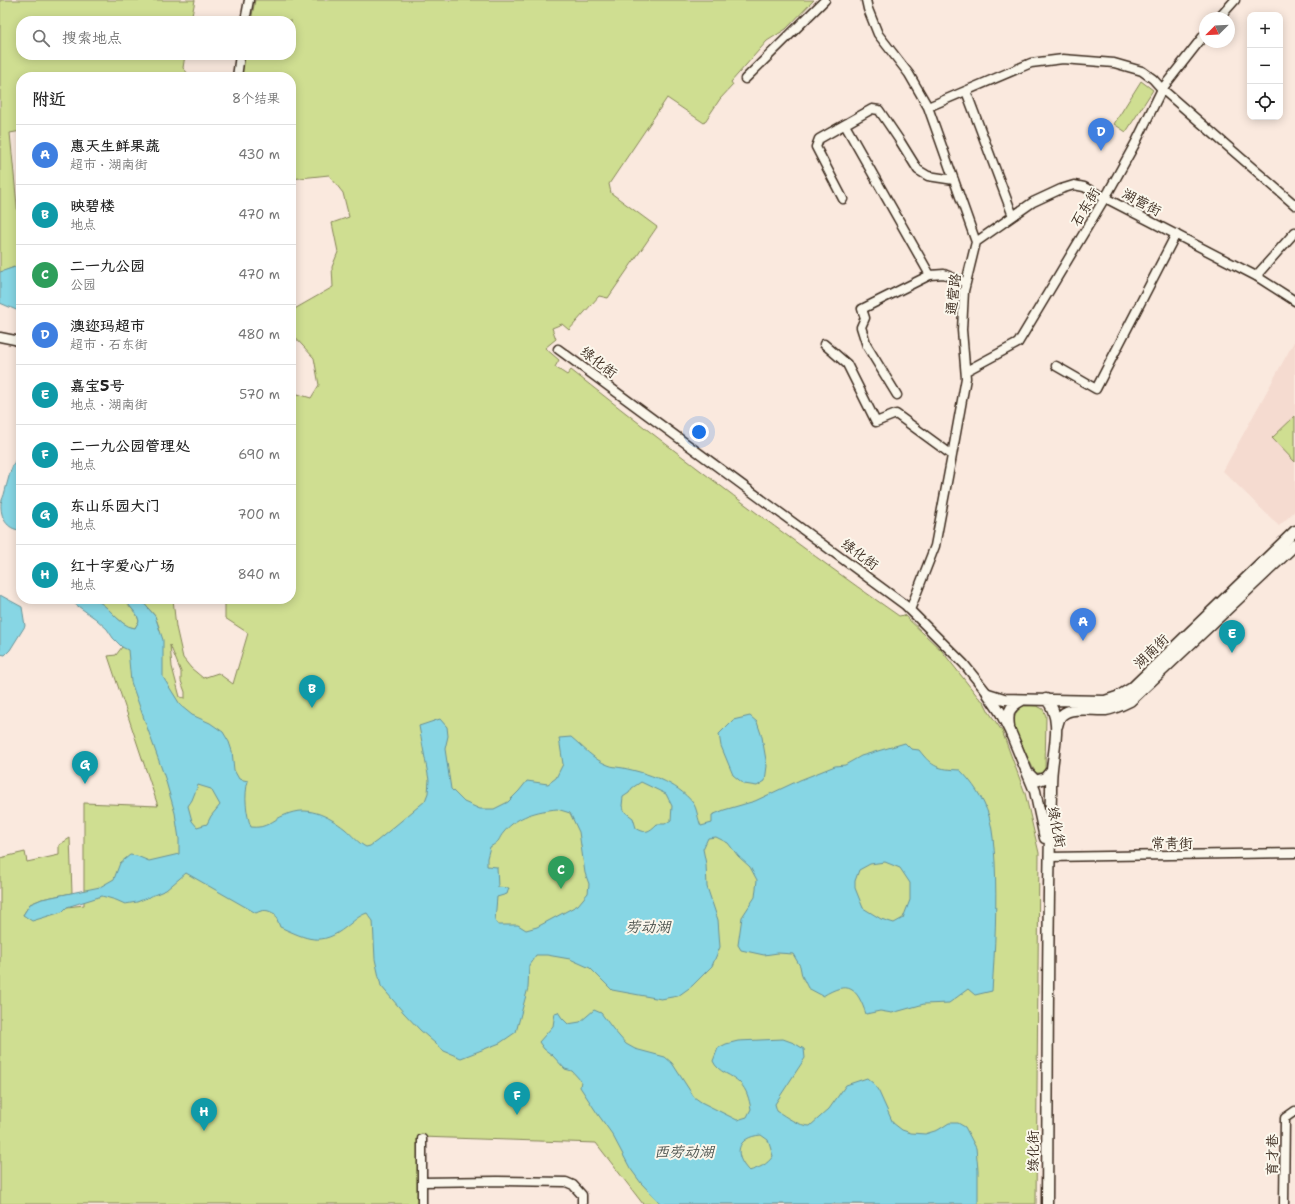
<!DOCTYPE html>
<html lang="zh">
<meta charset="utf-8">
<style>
:root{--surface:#fff;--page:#f6f6f6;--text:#222;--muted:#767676;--line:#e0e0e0;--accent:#d1495b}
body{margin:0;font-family:"Shantell Sans","LXGW WenKai TC",sans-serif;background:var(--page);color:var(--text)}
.controls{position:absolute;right:12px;top:12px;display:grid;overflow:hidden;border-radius:8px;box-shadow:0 2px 10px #0003}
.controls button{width:36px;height:36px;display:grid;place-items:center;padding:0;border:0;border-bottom:1px solid var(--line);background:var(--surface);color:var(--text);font:20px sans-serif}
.compass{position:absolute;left:1199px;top:12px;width:36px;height:36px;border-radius:50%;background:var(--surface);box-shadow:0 2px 10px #0003;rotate:246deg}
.you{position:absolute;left:699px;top:432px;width:14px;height:14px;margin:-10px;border:3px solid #fff;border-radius:50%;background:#1a73e8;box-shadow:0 0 0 6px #1a73e833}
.badge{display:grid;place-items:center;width:26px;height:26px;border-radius:50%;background:var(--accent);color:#fff;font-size:13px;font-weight:700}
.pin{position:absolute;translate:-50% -33px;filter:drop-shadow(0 1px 2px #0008)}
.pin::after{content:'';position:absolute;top:21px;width:14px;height:12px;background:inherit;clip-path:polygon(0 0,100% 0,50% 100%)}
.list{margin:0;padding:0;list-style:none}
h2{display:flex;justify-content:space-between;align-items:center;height:52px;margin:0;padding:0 16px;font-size:17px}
h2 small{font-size:13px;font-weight:400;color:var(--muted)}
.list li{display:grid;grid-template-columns:26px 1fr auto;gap:12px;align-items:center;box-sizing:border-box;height:60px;padding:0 16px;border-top:1px solid var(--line)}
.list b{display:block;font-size:15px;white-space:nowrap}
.list p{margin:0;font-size:13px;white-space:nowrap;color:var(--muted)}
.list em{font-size:13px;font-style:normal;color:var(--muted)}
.icon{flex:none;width:22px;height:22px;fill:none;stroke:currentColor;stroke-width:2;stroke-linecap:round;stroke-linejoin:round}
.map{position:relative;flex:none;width:1295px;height:1204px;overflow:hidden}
.search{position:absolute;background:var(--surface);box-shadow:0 2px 10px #0003;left:16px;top:16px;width:280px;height:44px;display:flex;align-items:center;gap:10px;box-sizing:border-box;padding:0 14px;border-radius:16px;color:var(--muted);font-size:15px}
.panel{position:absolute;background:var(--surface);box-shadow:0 2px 10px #0003;left:16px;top:72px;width:280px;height:532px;border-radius:16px}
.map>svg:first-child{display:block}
.built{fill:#f5dbd0}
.green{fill:#cfde91;stroke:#858458;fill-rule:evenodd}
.water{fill:#87d6e4;stroke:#699195;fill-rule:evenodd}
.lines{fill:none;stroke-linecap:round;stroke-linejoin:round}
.minor-casing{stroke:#3b2a1e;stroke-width:11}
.major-casing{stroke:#3b2a1e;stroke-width:13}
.minor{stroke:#fbf7ec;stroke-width:8}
.major{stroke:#fbf7ec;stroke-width:10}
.labels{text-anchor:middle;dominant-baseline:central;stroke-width:4;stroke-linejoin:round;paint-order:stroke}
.street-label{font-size:14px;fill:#3b2a1e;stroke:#fbf7ec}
.water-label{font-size:15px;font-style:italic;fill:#4e5550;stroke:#fbf7ec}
</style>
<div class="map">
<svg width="1295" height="1204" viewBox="0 0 1295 1204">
<rect width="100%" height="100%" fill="#fae9de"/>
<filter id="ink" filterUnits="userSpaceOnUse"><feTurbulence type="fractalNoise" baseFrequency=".025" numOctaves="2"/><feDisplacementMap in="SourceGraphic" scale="8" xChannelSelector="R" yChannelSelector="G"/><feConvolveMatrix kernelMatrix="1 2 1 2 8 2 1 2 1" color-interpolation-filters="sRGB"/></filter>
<g filter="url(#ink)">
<path class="built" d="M 1295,340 L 1295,511 L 1279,526 L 1223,471 Z"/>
<path class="green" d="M 0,0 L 195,0 L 191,21 L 21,21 L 21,55 L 185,55 L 183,68 L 191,77 L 21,77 L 21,131 L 10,133 L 21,247 L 21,264 L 0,273 Z
M 255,0 L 814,0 L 786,29 L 767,41 L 731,82 L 733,85 L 720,99 L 704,123 L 667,98 L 609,184 L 611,193 L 657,227 L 608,298 L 599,296 L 569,330 L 562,324 L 552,328 L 556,339 L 545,348 L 559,360 L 555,367 L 567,375 L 571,370 C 679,455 787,538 899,616 L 904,615 L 942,651 L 978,697 L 984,702 L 989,712 L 1002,731 L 1025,793 L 1039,853 L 1036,1204 L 643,1204 L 596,1143 L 421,1137 L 420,1204 L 0,1204 L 0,858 L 25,852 L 27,862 L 59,855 L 59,845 L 70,838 L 72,893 L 42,899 L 30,904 L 23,915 L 62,912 L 67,907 L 84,905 L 84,803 L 158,806 L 108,656 L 116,655 L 122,647 L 160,630 L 155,616 L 140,599 L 173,599 L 176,627 L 183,658 L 191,668 L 203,678 L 218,673 L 233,684 L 248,633 L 225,618 L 225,599 L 291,599 L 291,392 L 311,398 L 319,385 L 314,358 L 291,333 L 291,311 L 333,287 L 332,267 L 338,252 L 332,223 L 349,217 L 343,193 L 329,175 L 291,179 L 291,77 L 241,77 L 245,55 L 291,55 L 291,21 L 251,21 ZM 170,645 L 181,672 L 181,681 L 185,692 L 185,698 L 180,697 L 172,667 Z
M 1141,81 L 1153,90 L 1126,132 L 1114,124 Z
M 1295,416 L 1295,462 L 1272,438 Z
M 91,599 L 124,599 L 137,615 L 139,621 L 135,628 L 127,627 L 106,608 Z
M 1025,705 L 1037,706 L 1043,709 L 1046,716 L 1045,770 L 1041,773 L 1036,773 L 1033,768 C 1029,760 1014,730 1014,724 C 1014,715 1017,709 1025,705 Z"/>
<path class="water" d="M 21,265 L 21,312 L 0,303 L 0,272 Z
M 21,452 L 21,530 C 7,530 0,517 1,503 C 2,499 4,496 5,491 C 9,477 11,464 21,452 Z
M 0,595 L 22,607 L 25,626 L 10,650 L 5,655 L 0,654 Z
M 68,599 C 75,599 84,598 91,599 C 109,602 117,626 135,628 L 139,621 L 137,615 L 124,599 L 140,599 L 155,616 L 163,640 L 163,677 L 181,706 L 192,715 L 210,723 L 223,732 L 229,742 L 232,751 L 234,770 L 239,779 L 248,781 C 244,795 246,814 251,827 C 267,829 272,820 285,815 C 307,805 327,815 345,829 C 352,835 358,843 366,847 L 370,846 L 377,841 L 425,801 L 428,793 L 429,780 L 419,726 L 440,719 L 447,727 L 448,736 L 445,749 L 451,789 L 464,802 L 480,809 L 494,809 L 508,802 L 519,791 L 527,781 L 548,784 L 556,778 L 563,764 L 559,738 L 571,737 C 582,746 594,760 608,765 C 612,767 618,767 623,768 C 647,773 677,782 693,803 C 697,808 698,820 701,826 L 712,823 L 712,815 L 724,810 L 755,801 L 800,780 L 835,766 L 845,765 L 861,756 L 905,743 L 911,749 L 919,750 C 933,768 938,769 960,770 C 973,783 983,798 989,816 C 993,830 994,847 995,862 C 997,904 995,948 992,991 L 975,995 L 968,989 L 949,1003 L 924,1004 L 892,1013 L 880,1011 L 866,1014 C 857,988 849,980 823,996 L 808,988 L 802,976 L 800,966 L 793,954 L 778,953 L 764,955 L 741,950 L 738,945 L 742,917 L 755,897 L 757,880 L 750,867 L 738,856 L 728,843 L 716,837 L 708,838 L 703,849 L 706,864 L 707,887 L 718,920 L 720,947 L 712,966 L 692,986 L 678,996 L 661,999 L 612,990 L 590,968 L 570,959 L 547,955 L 536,955 L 529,965 L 528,988 L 516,1032 L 500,1043 L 461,1058 L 444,1051 L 420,1030 L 404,1013 L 381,986 L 375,959 L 373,921 L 367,913 C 358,916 353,922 346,927 C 321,947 307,939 280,927 L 275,914 C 268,910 264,909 256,913 L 186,873 L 166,890 L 137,902 L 125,904 L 116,900 L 102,896 L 67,907 L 62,912 L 32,921 L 23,915 L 30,904 L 42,899 L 100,887 L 114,879 L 120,863 L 130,855 L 137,856 L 149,861 L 179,854 L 179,839 L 175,813 L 165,778 L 131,682 L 128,650 L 122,647 L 113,638 L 107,629 L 96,619 ZM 641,782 L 666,794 L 672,806 L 671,820 L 665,824 L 657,824 C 649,832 645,834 636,828 L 633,818 L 625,812 L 622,806 L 623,797 L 629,793 L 632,788 ZM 198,785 L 211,789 L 220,805 L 211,816 L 207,824 L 197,827 L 192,821 L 188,806 L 192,800 ZM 557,809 L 570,813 L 579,832 L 585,873 L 589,884 L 588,893 L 578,905 L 537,927 L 526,930 L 518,925 L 498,925 L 495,921 L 497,897 L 507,894 L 509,888 L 498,887 L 497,867 L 487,866 L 487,858 L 490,847 C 502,840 497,840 504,832 C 517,816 537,811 557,809 ZM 885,862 L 900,868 L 910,883 L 910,900 L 903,918 L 894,923 L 881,919 L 863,908 L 855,888 L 855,881 L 859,870 L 870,864 Z
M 750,716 L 757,722 L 762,737 L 767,766 L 765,781 L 757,786 L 744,784 L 733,775 L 721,746 L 719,734 L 733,720 Z
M 594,1010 L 601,1013 L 613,1029 L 626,1044 L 635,1049 L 665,1057 L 672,1063 L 694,1097 L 701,1102 L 737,1120 L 747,1117 L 751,1109 C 749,1099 747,1090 740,1083 C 732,1074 718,1073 713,1061 L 718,1048 L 726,1044 L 738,1041 L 783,1039 L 794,1043 L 804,1049 L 805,1058 L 775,1104 L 777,1111 C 786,1117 799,1126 810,1126 L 829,1109 L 846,1085 L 867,1078 L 874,1084 L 879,1092 L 893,1123 L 902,1130 L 911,1133 L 925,1134 L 938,1130 L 949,1123 L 958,1123 L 965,1127 L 976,1148 L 978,1170 L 978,1204 L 661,1204 L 641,1183 L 630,1168 L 612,1134 L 597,1113 L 580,1087 L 581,1081 L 572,1071 L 565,1069 L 552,1055 L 544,1049 L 539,1042 L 553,1026 L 555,1013 L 558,1012 L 562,1018 L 568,1024 L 580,1022 ZM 761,1135 L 768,1140 L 773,1156 C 767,1165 759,1168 749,1171 C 733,1155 736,1137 761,1135 Z"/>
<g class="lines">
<g class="minor-casing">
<path id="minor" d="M 866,0 L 868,9 L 878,34 L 909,74 L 928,107 L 976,242 L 964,291 L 962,330 L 966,378 L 951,461 L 935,546 L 910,610
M 1219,18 L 1235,0
M 245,21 L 249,0
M 237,77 L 240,55
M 745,79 L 825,0
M 966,91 L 1013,216
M 928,107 L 1031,63 L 1063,59 L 1114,63 L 1142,71 L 1153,79 L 1162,89 L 1295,205
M 845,125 L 930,275
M 843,199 L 816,147 L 819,139 L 872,109 L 879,110 L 900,141 L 918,170 L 928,176 L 954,180
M 976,242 L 1033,202 L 1061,189 L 1074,185 L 1084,187 L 1256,276 L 1295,301
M 1256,276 L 1295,232
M 0,337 L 15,340 L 21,343
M 824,344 L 847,364 L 876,422 L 896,414 L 952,455
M 558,349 L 905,605 L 964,664 L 988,694
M 1056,366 L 1096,389 L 1176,234
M 966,371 L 1018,343 L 1109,191 L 1136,142 L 1162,89 L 1205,34
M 897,395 L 867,346 L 861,327 L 865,318 L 862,309 L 930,275 L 944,274 L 966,283
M 1049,857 L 1295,853
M 422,1182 L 497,1181 L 566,1182 L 573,1185 L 582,1195 L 582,1204
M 422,1204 L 422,1139
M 1284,1204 L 1285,1118 L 1295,1111"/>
</g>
<g class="major-casing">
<path id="major" d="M 988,694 L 1004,699 L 1105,701 L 1117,697 L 1132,688 L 1295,531
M 988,694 L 1001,713 L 1010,731 L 1035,791 L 1045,838
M 1046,699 C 1063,717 1054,747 1052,769 C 1051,777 1051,785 1051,793 C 1047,930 1048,1067 1047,1204
M 1057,726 C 1058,723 1059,717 1062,715 C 1071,706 1094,711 1106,710 C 1114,709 1122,705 1130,701 L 1295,545
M 1009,727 C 1007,712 1009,707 1022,700
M 1029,774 L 1036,781 L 1045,778 L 1051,771"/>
</g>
<use href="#minor" class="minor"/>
<use href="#major" class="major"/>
</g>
</g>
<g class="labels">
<g class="street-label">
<text transform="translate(1142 202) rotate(28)">湖营街</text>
<text transform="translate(1085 207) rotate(-59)">石东街</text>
<text transform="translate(953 294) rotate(-83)">通营路</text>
<text transform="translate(599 362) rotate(37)">绿化街</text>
<text transform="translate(860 554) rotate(36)">绿化街</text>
<text transform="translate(1151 651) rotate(-44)">湖南街</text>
<text transform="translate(1057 827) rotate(79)">绿化街</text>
<text transform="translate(1172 843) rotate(-1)">常青街</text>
<text transform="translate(1033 1151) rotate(-90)">绿化街</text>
<text transform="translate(1272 1155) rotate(-89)">育才巷</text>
</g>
<g class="water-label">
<text x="648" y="927">劳动湖</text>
<text x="684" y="1152">西劳动湖</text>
</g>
</g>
</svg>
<div class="controls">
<button>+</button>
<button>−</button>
<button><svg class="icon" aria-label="locate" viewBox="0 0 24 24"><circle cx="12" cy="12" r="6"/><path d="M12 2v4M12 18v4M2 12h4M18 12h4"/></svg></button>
</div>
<svg class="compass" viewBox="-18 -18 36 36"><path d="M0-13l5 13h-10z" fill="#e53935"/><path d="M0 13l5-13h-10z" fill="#767676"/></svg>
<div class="you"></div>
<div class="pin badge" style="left:1083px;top:641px;background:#3f7fe0">A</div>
<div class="pin badge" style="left:312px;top:708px;background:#0f9aa8">B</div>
<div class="pin badge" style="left:561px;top:889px;background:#2e9e5b">C</div>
<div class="pin badge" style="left:1101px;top:151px;background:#3f7fe0">D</div>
<div class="pin badge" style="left:1232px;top:653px;background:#0f9aa8">E</div>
<div class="pin badge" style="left:517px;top:1115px;background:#0f9aa8">F</div>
<div class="pin badge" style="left:85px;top:784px;background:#0f9aa8">G</div>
<div class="pin badge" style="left:204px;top:1131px;background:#0f9aa8">H</div>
<div class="search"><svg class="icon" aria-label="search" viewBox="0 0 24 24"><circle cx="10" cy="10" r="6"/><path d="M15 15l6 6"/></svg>搜索地点</div>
<section class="panel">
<h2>附近<small>8个结果</small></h2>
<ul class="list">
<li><span class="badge" style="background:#3f7fe0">A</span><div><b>惠天生鲜果蔬</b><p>超市 · 湖南街</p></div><em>430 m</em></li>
<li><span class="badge" style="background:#0f9aa8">B</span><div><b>映碧楼</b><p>地点</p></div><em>470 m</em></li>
<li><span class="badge" style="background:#2e9e5b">C</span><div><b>二一九公园</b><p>公园</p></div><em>470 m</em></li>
<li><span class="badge" style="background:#3f7fe0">D</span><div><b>澳迩玛超市</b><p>超市 · 石东街</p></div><em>480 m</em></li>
<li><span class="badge" style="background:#0f9aa8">E</span><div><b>嘉宝5号</b><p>地点 · 湖南街</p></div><em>570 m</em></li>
<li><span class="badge" style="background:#0f9aa8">F</span><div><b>二一九公园管理处</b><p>地点</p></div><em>690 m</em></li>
<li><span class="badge" style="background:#0f9aa8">G</span><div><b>东山乐园大门</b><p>地点</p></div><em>700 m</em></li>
<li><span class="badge" style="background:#0f9aa8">H</span><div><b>红十字爱心广场</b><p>地点</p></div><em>840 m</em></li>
</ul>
</section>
</div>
